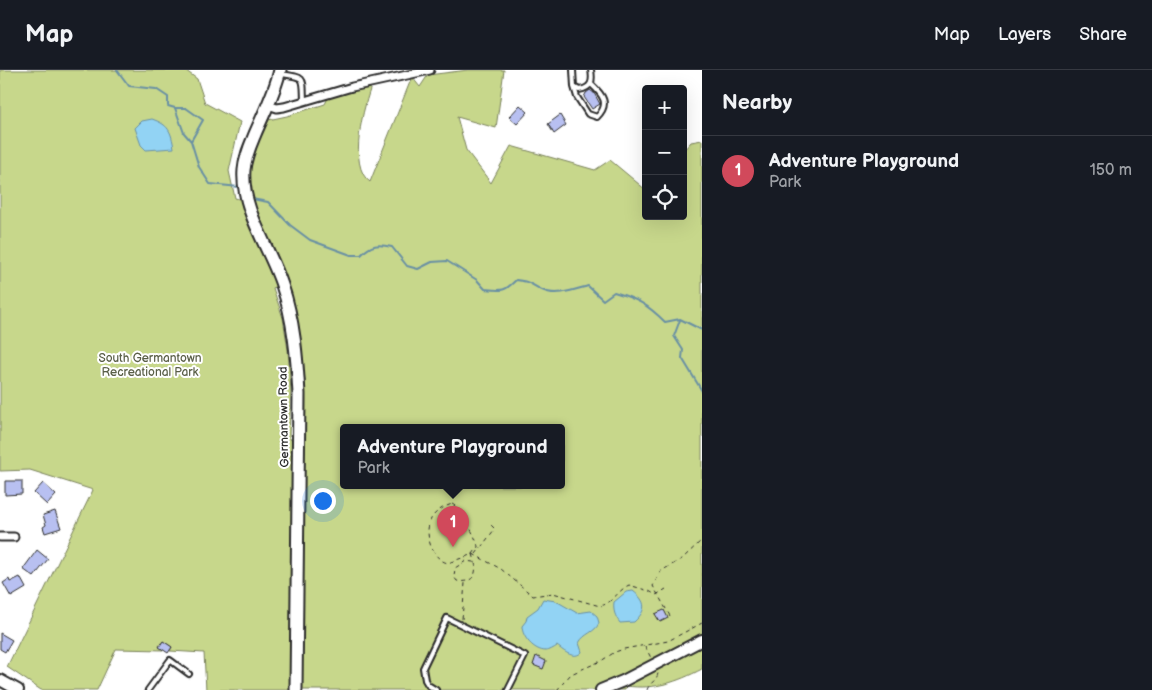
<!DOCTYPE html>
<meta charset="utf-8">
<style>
:root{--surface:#171b24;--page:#20242c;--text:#f1f3f6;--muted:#9ea1a6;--line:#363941;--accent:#d1495b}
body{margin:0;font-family:"Balsamiq Sans",sans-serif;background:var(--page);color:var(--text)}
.controls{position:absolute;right:15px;top:15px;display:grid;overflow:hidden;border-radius:5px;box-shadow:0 5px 20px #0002}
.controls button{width:45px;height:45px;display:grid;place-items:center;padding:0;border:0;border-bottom:1px solid var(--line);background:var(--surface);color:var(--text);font:25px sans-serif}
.you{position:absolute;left:322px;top:430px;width:18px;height:18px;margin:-12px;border:4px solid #fff;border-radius:50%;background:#1a73e8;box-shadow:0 0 0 8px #1a73e833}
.badge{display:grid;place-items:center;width:32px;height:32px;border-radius:50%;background:var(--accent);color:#fff;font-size:16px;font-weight:700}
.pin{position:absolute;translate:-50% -41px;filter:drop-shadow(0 1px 2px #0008)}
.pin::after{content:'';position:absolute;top:26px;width:18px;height:15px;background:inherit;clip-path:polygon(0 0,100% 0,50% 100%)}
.popup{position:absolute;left:340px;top:354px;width:225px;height:65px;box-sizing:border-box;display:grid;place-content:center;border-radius:5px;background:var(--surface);filter:drop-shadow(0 1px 4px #0005);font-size:16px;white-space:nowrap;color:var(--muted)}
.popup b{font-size:19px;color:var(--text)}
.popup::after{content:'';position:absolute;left:50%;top:100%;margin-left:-10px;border:10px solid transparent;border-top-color:var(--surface)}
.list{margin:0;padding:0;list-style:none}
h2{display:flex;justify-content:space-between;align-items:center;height:65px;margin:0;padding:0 20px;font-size:21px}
h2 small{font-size:16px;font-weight:400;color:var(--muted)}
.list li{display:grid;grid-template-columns:32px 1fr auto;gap:15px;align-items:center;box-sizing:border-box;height:70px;padding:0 20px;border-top:1px solid var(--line)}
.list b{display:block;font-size:19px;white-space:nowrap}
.list p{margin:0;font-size:16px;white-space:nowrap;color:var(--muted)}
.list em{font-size:16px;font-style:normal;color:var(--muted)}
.icon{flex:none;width:28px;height:28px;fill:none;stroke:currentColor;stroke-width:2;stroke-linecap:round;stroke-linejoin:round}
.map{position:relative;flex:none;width:702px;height:620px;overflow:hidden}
header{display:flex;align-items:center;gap:30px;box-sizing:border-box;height:70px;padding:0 25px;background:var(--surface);border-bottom:1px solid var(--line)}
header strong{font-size:24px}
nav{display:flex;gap:28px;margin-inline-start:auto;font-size:18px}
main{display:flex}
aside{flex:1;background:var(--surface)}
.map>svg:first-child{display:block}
.green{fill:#c7d78b;stroke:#79815b;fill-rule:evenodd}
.water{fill:#92d3f4;stroke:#6990a4}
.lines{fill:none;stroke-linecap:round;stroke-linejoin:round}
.stream{stroke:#6990a4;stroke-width:2}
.building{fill:#b8c0f1;stroke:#2b2b2b}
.lane-casing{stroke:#2b2b2b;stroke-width:8}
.street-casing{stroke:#2b2b2b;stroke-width:11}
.secondary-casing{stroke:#2b2b2b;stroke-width:14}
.primary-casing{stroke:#2b2b2b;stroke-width:15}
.path{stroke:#2b2b2b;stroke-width:1;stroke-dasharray:4 4;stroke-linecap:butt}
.lane{stroke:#fff;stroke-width:4}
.street{stroke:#fff;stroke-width:7}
.secondary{stroke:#fff;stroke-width:10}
.primary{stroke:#fff;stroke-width:11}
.labels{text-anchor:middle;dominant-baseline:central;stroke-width:4;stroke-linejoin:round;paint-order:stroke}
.park-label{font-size:12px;fill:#5a5f48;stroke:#fff}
.street-label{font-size:12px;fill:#2b2b2b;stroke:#fff}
</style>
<header>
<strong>Map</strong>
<nav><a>Map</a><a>Layers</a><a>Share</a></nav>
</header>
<main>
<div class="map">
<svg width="702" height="620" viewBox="0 0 702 620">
<rect width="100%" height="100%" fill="#fff"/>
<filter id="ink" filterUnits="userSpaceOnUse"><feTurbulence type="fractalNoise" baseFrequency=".02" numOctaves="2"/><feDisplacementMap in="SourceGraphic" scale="10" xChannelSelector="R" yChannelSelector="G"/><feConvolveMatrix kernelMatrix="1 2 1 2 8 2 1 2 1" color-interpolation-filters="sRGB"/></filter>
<g filter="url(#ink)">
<path class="green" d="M 0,0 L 185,0 L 197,9 L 205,33 L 240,52 L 229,101 L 235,128 L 250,132 C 247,96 253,82 268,50 L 287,46 L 325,34 L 330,24 L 372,14 C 364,35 347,96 370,112 L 412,7 L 420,17 L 428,5 L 468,0 L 504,0 L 496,58 L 457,47 L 466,80 L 491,113 L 511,76 L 595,100 L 610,90 L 646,120 L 646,146 L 683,146 L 683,81 L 691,72 L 702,70 L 702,599 C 677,612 655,620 626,616 L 625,620 L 206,620 L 204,583 L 170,581 L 172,577 L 163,571 L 159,576 L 164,580 L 116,579 L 97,620 L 41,620 L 7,597 L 93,420 L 30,400 L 0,401 ZM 285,207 C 303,260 311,330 302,385 L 289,367 L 291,322 L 288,280 L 283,248 L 273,218 L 284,210 ZM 344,358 L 562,358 L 562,416 L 344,416 Z"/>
<path class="water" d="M 152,49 C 169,55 171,61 174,78 L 146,80 L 141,75 L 135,58 L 142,51 Z
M 633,521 C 647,532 647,540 634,552 L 620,553 C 615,546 613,541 614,532 L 626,522 Z
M 543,529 L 556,531 L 577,543 L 591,541 L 597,546 L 599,553 C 595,563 584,563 579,573 L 582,582 C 574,590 565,582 557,576 C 554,578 549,581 546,581 C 534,581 522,567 522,556 L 526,551 L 527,546 L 538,538 Z"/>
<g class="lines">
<path class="stream" d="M 117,0 L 129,16 L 156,19 L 168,27 L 168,36 L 175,38 L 186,38 L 203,50 L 191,71 L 199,97 L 210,114 L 239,117
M 175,38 L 184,63 L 191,71
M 252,129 L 268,132 L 290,155 L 310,170 L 351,185 L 361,185 C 371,174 378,174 392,177 L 407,196 L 418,199 L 432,192 L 447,191 L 477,210 L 485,219 C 502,221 504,222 516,210 C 532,212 529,214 542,220 C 556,227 574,220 588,216 L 603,230 L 614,222 C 637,229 647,234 665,252 L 680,249 L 702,260
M 680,250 L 674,266 L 683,280 L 682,288 L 702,321"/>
</g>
<path class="building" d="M 590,20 L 594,23 L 600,34 L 592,39 L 584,27 L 586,23 Z
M 520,35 L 528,42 L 517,54 L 509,47 Z
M 560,45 L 566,55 L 554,64 L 548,54 Z
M 5,411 L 22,411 L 22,424 L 5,425 Z
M 43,413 L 56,425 L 47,435 L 34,423 Z
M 55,441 L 61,458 L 45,463 L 43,457 L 46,455 L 43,445 Z
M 37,480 L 48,489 L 34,507 L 23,499 Z
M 20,507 L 26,518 L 11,527 L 3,513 L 9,509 L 10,512 Z
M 664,540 L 668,548 L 660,552 L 655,544 Z
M 0,563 L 12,570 L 5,582 L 0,579 Z
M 163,571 L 172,577 L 168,583 L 159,577 Z
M 536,586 L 546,591 L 543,599 L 533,595 Z"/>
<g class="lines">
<g class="lane-casing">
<path id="lane" d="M 573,0 L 574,17 L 579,20 C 592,18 593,11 591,0
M 281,4 C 306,8 303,6 304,31
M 574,17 L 577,27 L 588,44 L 597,47 C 610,34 603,25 591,14
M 148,620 L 170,590 L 189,604
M 436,620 L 428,615 L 425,610 L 423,598 L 447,548 L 525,586 L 508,620"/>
</g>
<g class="street-casing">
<path id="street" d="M 268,35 L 277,38 L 284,37 L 352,17 L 430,0
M 0,467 L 14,467"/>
</g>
<g class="secondary-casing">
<path id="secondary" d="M 0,610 L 18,620
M 601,620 L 623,611 L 702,570"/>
</g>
<g class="primary-casing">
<path id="primary" d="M 280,0 C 275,22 264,43 255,64 C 250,76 245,87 244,100 C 241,140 270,178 282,215 C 294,250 297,288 299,324 L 296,620"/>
</g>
<path class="path" d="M 452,434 C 459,436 477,468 478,477 L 473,484 L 448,493 C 432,490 424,464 430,451 C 434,442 443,437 452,434 Z
M 473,484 L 501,499 L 533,526 L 553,523 L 600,536 C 612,534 618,520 629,515 L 649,521 L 656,525 L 666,519
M 473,484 C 478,500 477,514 457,511 L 454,507 L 455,498 L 466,491 L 473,492 L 476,495
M 476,484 L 494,460 L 494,458 L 491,455
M 670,546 L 653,516 L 661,501 L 682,489 L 702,470
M 462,549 L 465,513
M 645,576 L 651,588
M 557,620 L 571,604 L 601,591 L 615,582 L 624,579 L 668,571 L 702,553
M 647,620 C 649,613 657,611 658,603"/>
<use href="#lane" class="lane"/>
<use href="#street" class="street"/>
<use href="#secondary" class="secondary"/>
<use href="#primary" class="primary"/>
</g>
</g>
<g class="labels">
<g class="park-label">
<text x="150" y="288">South Germantown<tspan x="150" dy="14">Recreational Park</tspan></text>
</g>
<g class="street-label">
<text transform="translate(284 347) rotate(-91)">Germantown Road</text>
</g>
</g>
</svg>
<div class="controls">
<button>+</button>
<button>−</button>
<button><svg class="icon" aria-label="locate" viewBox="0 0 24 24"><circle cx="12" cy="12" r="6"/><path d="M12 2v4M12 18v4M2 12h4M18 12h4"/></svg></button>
</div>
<div class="you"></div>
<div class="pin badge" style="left:453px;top:477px">1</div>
<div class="popup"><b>Adventure Playground</b>Park</div>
</div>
<aside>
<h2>Nearby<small></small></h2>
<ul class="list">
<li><span class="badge">1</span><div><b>Adventure Playground</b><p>Park</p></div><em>150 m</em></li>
</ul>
</aside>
</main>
